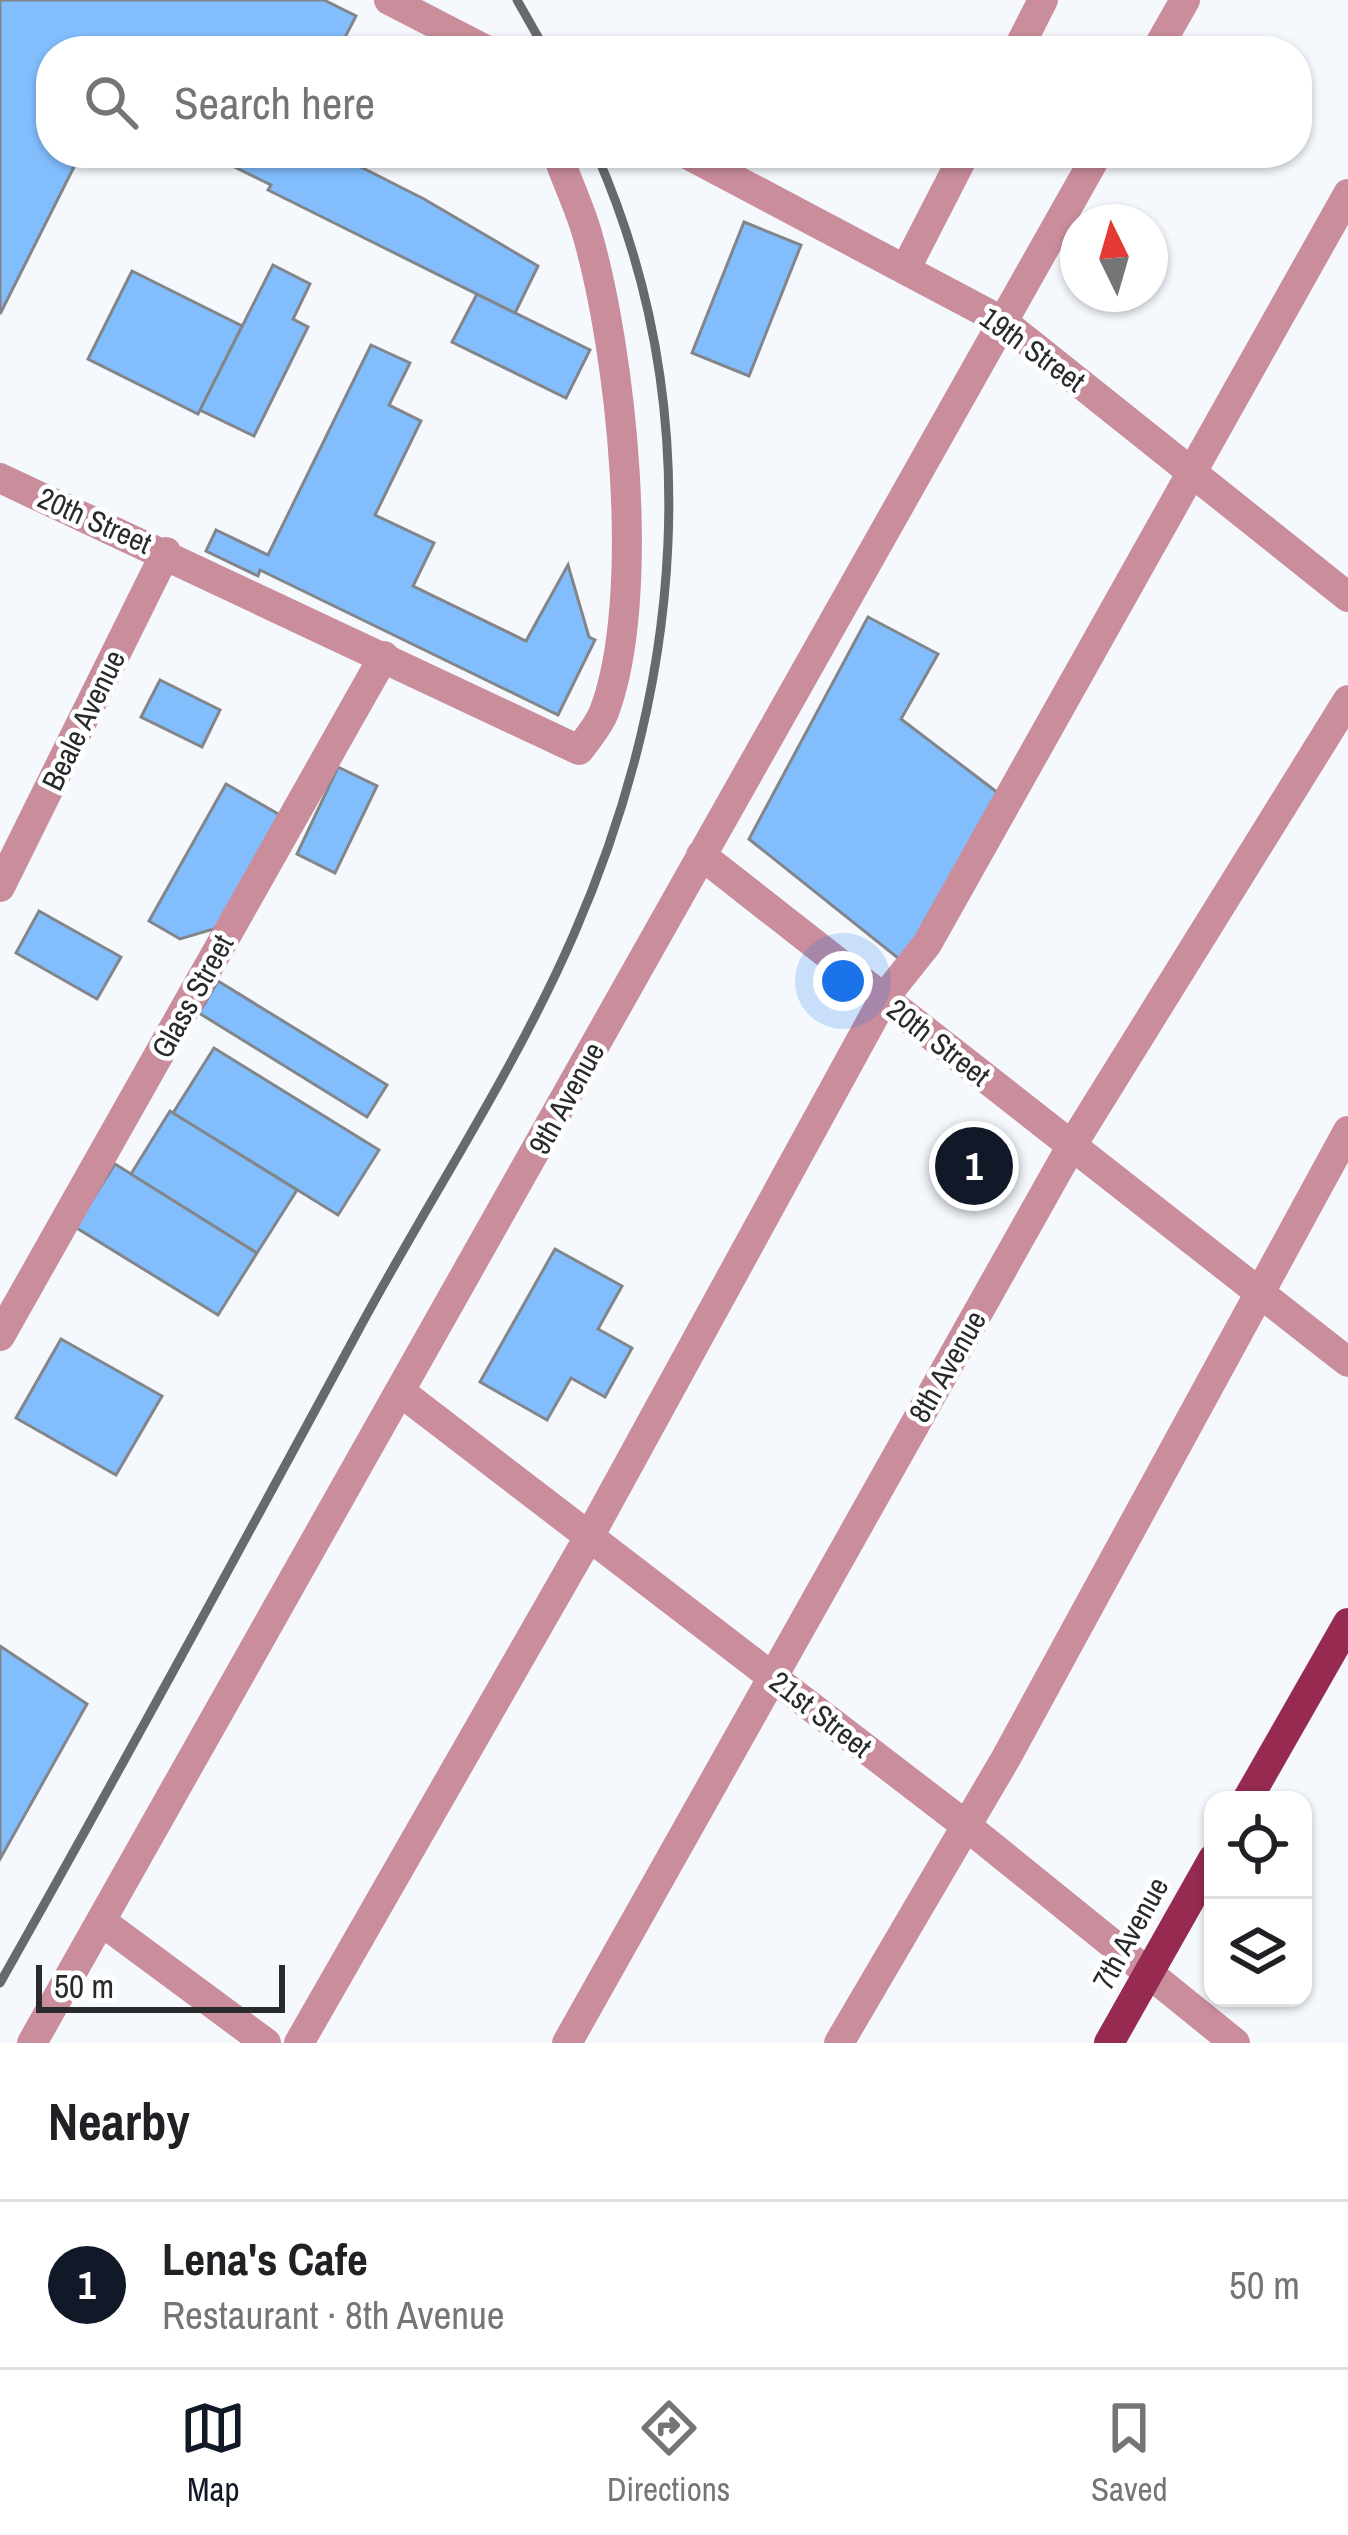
<!DOCTYPE html>
<meta charset="utf-8">
<style>
:root{--surface:#fff;--page:#f2f2f2;--text:#202124;--muted:#757577;--line:#e0e0e0;--accent:#111827}
body{margin:0;font-family:"Archivo Narrow",sans-serif;background:var(--page);color:var(--text)}
.controls{position:absolute;right:36px;bottom:36px;display:grid;overflow:hidden;border-radius:24px;box-shadow:0 3px 9px #0004}
.controls button{width:108px;height:108px;display:grid;place-items:center;padding:0;border:0;border-bottom:3px solid var(--line);background:var(--surface);color:var(--text);font:60px sans-serif}
.compass{position:absolute;left:1060px;top:204px;width:108px;height:108px;border-radius:50%;background:var(--surface);box-shadow:0 3px 9px #0004;rotate:355deg}
.scale{position:absolute;left:36px;bottom:30px;width:249px;box-sizing:border-box;padding-left:12px;border:6px solid #282a2c;border-top:0;font-size:33px;line-height:42px;white-space:nowrap;color:#282a2c;-webkit-text-stroke:9px #fff;paint-order:stroke}
.you{position:absolute;left:843px;top:981px;width:42px;height:42px;margin:-30px;border:9px solid #fff;border-radius:50%;background:#1a73e8;box-shadow:0 0 0 18px #1a73e833}
.badge{display:grid;place-items:center;width:78px;height:78px;border-radius:50%;background:var(--accent);color:#fff;font-size:39px;font-weight:700}
.pin{position:absolute;translate:-50% -50%;border:6px solid #fff;box-shadow:0 3px 12px #0006}
.list{margin:0;padding:0;list-style:none}
h2{display:flex;justify-content:space-between;align-items:center;height:156px;margin:0;padding:0 48px;font-size:51px}
h2 small{font-size:39px;font-weight:400;color:var(--muted)}
.list li{display:grid;grid-template-columns:78px 1fr auto;gap:36px;align-items:center;box-sizing:border-box;height:168px;padding:0 48px;border-top:3px solid var(--line)}
.list b{display:block;font-size:45px;white-space:nowrap}
.list p{margin:0;font-size:39px;white-space:nowrap;color:var(--muted)}
.list em{font-size:39px;font-style:normal;color:var(--muted)}
.icon{flex:none;width:66px;height:66px;fill:none;stroke:currentColor;stroke-width:2;stroke-linecap:round;stroke-linejoin:round}
.map{position:relative;flex:none;width:1348px;height:2043px;overflow:hidden}
.search{position:absolute;background:var(--surface);box-shadow:0 3px 9px #0004;left:36px;right:36px;top:36px;height:132px;display:flex;align-items:center;gap:30px;box-sizing:border-box;padding:0 42px;border-radius:48px;color:var(--muted);font-size:45px}
.sheet{height:324px;background:var(--surface)}
nav{display:flex;justify-content:space-around;align-items:center;box-sizing:border-box;height:168px;border-top:3px solid var(--line);background:var(--surface);font-size:33px;color:var(--muted)}
nav a{display:grid;justify-items:center;gap:6px}
nav .on{color:var(--accent)}
.map>svg:first-child{display:block}
.building{fill:#82befe;stroke:#82868a;stroke-width:3}
.lines{fill:none;stroke-linecap:round;stroke-linejoin:round}
.minor{stroke:#ca8d9c;stroke-width:30}
.major{stroke:#962a51;stroke-width:30}
.rail{stroke:#676a6d;stroke-width:9}
.labels{text-anchor:middle;dominant-baseline:central;stroke-width:9;stroke-linejoin:round;paint-order:stroke}
.street-label{font-size:30px;fill:#282a2c;stroke:#fff}
</style>
<div class="map">
<svg width="1348" height="2043" viewBox="0 0 1348 2043">
<rect width="100%" height="100%" fill="#f5f9fe"/>
<path class="building" d="M 0,0 L 324,0 L 356,16 L 338,51 L 51,51 L 51,153 L 81,153 L 0,314 Z
M 206,153 L 333,153 L 424,199 L 538,266 L 515,313 L 268,190 L 271,185 Z
M 744,222 L 801,245 L 749,376 L 692,353 Z
M 273,265 L 310,284 L 293,319 L 308,327 L 254,436 L 200,410 Z
M 132,271 L 242,326 L 198,414 L 88,359 Z
M 477,294 L 590,350 L 566,398 L 452,342 Z
M 371,345 L 410,363 L 389,405 L 421,421 L 375,515 L 434,543 L 413,586 L 526,641 L 568,565 L 589,637 L 595,640 L 558,715 L 260,570 L 258,576 L 206,551 L 216,530 L 268,555 Z
M 868,617 L 938,654 L 901,719 L 1002,796 L 903,962 L 749,839 Z
M 160,680 L 220,710 L 202,747 L 141,717 Z
M 338,767 L 377,786 L 335,873 L 297,854 Z
M 226,784 L 280,815 L 217,928 L 180,939 L 149,921 Z
M 39,911 L 121,957 L 97,999 L 16,953 Z
M 218,981 L 387,1085 L 367,1117 L 199,1013 Z
M 214,1048 L 379,1150 L 338,1215 L 173,1113 Z
M 170,1111 L 297,1190 L 257,1253 L 131,1174 Z
M 115,1164 L 257,1253 L 218,1315 L 75,1227 Z
M 555,1249 L 622,1286 L 598,1329 L 632,1348 L 605,1397 L 571,1378 L 547,1420 L 480,1382 Z
M 61,1339 L 162,1396 L 116,1475 L 16,1418 Z
M 0,1646 L 87,1704 L 0,1859 Z"/>
<g class="lines">
<path class="minor" d="M 389,0 L 488,51
M 1017,51 L 1043,0
M 1156,51 L 1185,0
M 685,153 L 1002,321 L 1348,597
M 906,268 L 965,153
M 0,478 L 579,750 C 588,738 599,725 604,712 C 648,596 621,348 586,230 C 578,204 566,179 557,153
M 701,855 L 1348,1362
M 0,887 L 166,552
M 0,1336 L 384,656
M 402,1393 L 964,1824 L 1235,2043
M 101,1921 L 266,2043
M 32,2043 L 1098,153
M 299,2043 L 590,1535 L 884,998 L 927,944 L 1348,194
M 567,2043 L 1072,1145 L 1348,700
M 839,2043 L 1006,1758 L 1348,1131"/>
<path class="major" d="M 1247,1800 L 1348,1623
M 1109,2043 L 1213,1859"/>
<path class="rail" d="M 517,0 L 546,51
M 0,1983 C 122,1767 240,1549 358,1331 C 429,1199 514,1072 574,934 C 683,684 708,407 596,153"/>
</g>
<g class="labels">
<g class="street-label">
<text transform="translate(1033 349) rotate(36)">19th Street</text>
<text transform="translate(95 520) rotate(24)">20th Street</text>
<text transform="translate(83 720) rotate(-64)">Beale Avenue</text>
<text transform="translate(192 996) rotate(-61)">Glass Street</text>
<text transform="translate(939 1042) rotate(38)">20th Street</text>
<text transform="translate(566 1098) rotate(-61)">9th Avenue</text>
<text transform="translate(947 1366) rotate(-60)">8th Avenue</text>
<text transform="translate(821 1714) rotate(38)">21st Street</text>
<text transform="translate(1130 1933) rotate(-61)">7th Avenue</text>
</g>
</g>
</svg>
<div class="controls">
<button><svg class="icon" aria-label="locate" viewBox="0 0 24 24"><circle cx="12" cy="12" r="6"/><path d="M12 2v4M12 18v4M2 12h4M18 12h4"/></svg></button>
<button><svg class="icon" aria-label="layers" viewBox="0 0 24 24"><path d="M12 4l9 5-9 5-9-5zM3 14l9 5 9-5"/></svg></button>
</div>
<svg class="compass" viewBox="-18 -18 36 36"><path d="M0-13l5 13h-10z" fill="#e53935"/><path d="M0 13l5-13h-10z" fill="#757577"/></svg>
<div class="scale">50 m</div>
<div class="you"></div>
<div class="pin badge" style="left:974px;top:1166px">1</div>
<div class="search"><svg class="icon" aria-label="search" viewBox="0 0 24 24"><circle cx="10" cy="10" r="6"/><path d="M15 15l6 6"/></svg>Search here</div>
</div>
<section class="sheet">
<h2>Nearby<small></small></h2>
<ul class="list">
<li><span class="badge">1</span><div><b>Lena's Cafe</b><p>Restaurant · 8th Avenue</p></div><em>50 m</em></li>
</ul>
</section>
<nav>
<a class="on"><svg class="icon" aria-label="map" viewBox="0 0 24 24"><path d="M3 6l6-2 6 2 6-2v14l-6 2-6-2-6 2zM9 4v14M15 6v14"/></svg>Map</a>
<a><svg class="icon" aria-label="directions" viewBox="0 0 24 24"><path d="M12 3l9 9-9 9-9-9zM9 14v-3h6M13 9l2 2-2 2"/></svg>Directions</a>
<a><svg class="icon" aria-label="saved" viewBox="0 0 24 24"><path d="M7 4h10v16l-5-4-5 4z"/></svg>Saved</a>
</nav>
